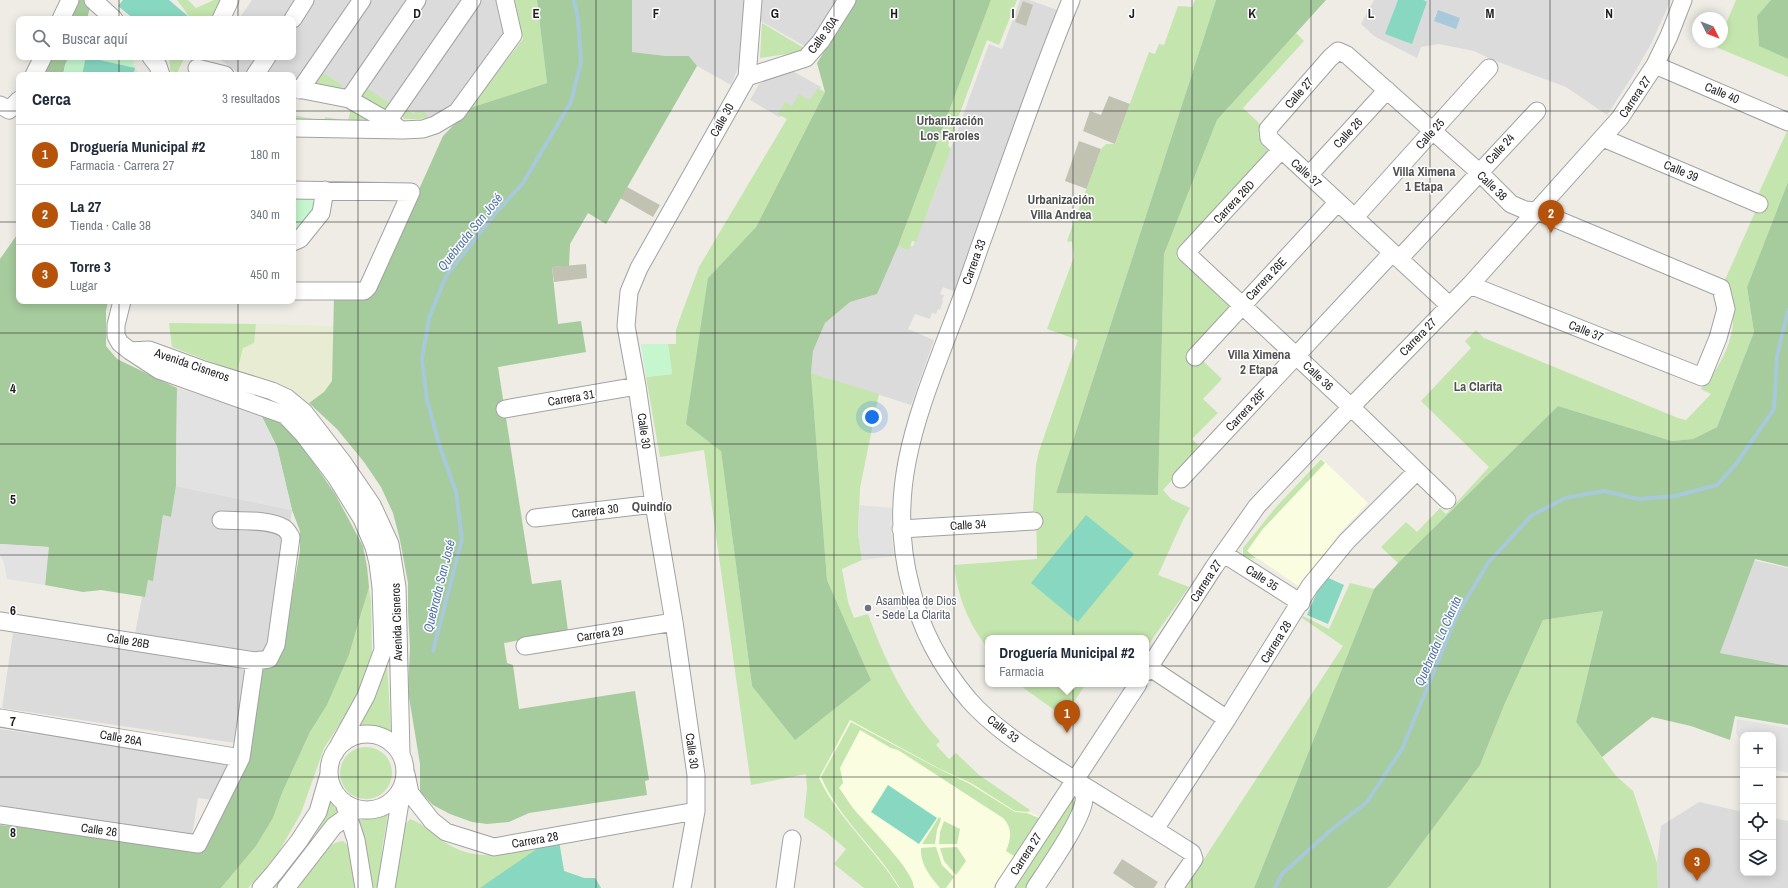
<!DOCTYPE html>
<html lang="es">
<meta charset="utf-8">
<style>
:root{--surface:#fff;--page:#f2f2f3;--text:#1f2937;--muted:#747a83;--line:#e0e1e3;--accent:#b45309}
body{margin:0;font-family:"Archivo Narrow",sans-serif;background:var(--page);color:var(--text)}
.controls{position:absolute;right:12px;bottom:12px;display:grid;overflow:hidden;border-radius:8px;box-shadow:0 2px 10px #0003}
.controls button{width:36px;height:36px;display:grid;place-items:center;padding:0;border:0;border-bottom:1px solid var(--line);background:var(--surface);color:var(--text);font:20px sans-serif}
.compass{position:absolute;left:1692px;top:12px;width:36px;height:36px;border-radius:50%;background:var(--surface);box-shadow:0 2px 10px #0003;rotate:132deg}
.you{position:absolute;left:872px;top:417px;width:14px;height:14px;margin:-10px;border:3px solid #fff;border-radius:50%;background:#1a73e8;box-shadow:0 0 0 6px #1a73e833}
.badge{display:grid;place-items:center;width:26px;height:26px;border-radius:50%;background:var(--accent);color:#fff;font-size:13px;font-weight:700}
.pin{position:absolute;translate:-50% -33px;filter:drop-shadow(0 1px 2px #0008)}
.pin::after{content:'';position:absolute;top:21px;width:14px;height:12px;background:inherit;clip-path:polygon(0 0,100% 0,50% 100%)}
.popup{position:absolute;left:985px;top:635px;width:164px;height:52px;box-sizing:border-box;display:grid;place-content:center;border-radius:8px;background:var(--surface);filter:drop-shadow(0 1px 3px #0005);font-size:13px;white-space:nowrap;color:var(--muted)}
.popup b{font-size:15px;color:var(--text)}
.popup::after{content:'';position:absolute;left:50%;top:100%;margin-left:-8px;border:8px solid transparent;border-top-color:var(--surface)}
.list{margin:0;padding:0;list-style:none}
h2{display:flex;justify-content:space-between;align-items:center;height:52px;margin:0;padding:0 16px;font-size:17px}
h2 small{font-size:13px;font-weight:400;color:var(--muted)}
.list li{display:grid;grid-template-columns:26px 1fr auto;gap:12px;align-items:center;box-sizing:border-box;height:60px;padding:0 16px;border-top:1px solid var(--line)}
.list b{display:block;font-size:15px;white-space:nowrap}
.list p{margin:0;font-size:13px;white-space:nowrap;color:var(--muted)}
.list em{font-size:13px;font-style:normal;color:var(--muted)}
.icon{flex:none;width:22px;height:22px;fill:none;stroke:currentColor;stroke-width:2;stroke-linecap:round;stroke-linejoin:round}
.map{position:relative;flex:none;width:1788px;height:888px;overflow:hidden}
.search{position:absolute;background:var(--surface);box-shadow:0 2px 10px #0003;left:16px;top:16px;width:280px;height:44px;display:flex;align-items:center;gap:10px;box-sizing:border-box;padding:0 14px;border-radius:8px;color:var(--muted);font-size:15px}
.panel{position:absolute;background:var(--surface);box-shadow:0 2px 10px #0003;left:16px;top:72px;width:280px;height:232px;border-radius:8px}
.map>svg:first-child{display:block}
.residential{fill:#dcdbdb}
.education{fill:#fafde0}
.construction{fill:#c1c2b1}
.farmland{fill:#e7ecd2}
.grass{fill:#c4e5ae}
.forest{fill:#a6cb9d}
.park{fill:#c5f6ce}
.pitch{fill:#88d8c1}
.parking{fill:#e2e2e2}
.water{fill:#a8c9d9}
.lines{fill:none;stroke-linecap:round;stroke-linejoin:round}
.stream{stroke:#a8c9d9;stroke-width:4}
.minor-casing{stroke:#a2a2a2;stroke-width:19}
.minor{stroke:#fff;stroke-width:17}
.grid{fill:none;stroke:#1e1e1e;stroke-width:1;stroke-opacity:0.55}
.worship-dot{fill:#6b7280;stroke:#fff;stroke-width:1.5}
.labels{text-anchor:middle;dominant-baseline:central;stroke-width:3;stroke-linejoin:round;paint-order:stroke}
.street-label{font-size:12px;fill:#1e1e1e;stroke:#fff}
.worship-label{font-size:12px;fill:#5b616d;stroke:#fff;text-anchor:start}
.neighbourhood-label{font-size:13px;font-weight:bold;fill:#515151;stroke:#fff}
.water-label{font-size:13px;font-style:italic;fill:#5174a7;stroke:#fff}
.grid-label{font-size:13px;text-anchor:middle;font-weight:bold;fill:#1e1e1e;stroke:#fff;stroke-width:3;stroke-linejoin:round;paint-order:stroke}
</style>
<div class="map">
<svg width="1788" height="888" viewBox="0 0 1788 888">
<rect width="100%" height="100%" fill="#eeece5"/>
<path class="residential" d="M 252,0 L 303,0 L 290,19 L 239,19 Z
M 308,0 L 359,0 L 299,87 L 293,75 L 258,75 L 270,57 L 293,57 L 293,23 Z
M 365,0 L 414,0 L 349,95 L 306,86 Z
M 419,0 L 470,0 L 390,116 L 354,96 Z
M 477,0 L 502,0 L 509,29 L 450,113 L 428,121 L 404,108 Z
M 632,0 L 745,0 L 744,53 L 731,85 L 697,66 L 689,56 L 666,56 L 632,52 Z
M 753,0 L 847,0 L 813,51 L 752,16 Z
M 1020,0 L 1029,0 L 1066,13 L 956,292 L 943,287 L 940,294 L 944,295 L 942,300 L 943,301 L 940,310 L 938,309 L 936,314 L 932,313 L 930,319 L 915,314 L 908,329 L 934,340 L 911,405 L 811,373 L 813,351 L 825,323 L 850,302 L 877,294 L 897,243 L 913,246 L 933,197 L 989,44 L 1002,49 Z
M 1374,0 L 1671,0 L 1651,44 L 1635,72 L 1607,115 L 1566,87 L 1488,58 L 1474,51 L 1439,44 L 1421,47 L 1417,58 L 1374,36 L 1361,24 Z
M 216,57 L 264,57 L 252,75 L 242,75 Z
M 789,69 L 821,87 L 811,104 L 779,117 L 750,100 L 759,84 Z
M 176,486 L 292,510 L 271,649 L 266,653 L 135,634 L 142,597 L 145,597 L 148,580 L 153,580 L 163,515 L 171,517 Z
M 1753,560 L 1788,568 L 1788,666 L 1720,653 Z
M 13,633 L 246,668 L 235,743 L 2,708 Z
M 0,729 L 228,763 L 212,800 L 198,798 L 192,835 L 0,806 Z
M 1699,802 L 1743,812 L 1743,873 L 1773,873 L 1773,818 L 1788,821 L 1788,888 L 1658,888 L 1657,863 L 1661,826 Z"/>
<path class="education" d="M 1321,458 L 1368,503 L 1337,536 L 1301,588 L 1257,558 L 1250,560 L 1242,555 L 1243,548 L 1276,507 Z
M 850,720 L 940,769 L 971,783 L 1015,811 L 1028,812 L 1040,817 L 993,888 L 899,888 L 889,872 L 828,796 L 819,778 Z"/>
<path class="construction" d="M 1023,1 L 1033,5 L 1026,26 L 1015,22 Z
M 1109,96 L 1130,104 L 1115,144 L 1083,131 L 1090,111 L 1101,115 Z
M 1079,141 L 1101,149 L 1087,189 L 1065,181 Z
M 627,187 L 660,205 L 653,217 L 620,198 Z
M 586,264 L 587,278 L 554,282 L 552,267 Z
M 1122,859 L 1158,882 L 1154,888 L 1135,888 L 1113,873 Z"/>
<path class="farmland" d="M 256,324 L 333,326 L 332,381 L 324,392 L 309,403 L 281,385 L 237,372 L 243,348 L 254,343 Z"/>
<path class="grass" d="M 177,0 L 188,0 L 196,8 L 214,0 L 222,0 L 214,19 L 191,19 Z
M 515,0 L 537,0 L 547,83 L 470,108 L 523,39 Z
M 991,0 L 1017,0 L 999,45 L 987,40 L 948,145 L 951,149 L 916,242 L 912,241 L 909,250 L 898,246 Z
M 1195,0 L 1216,0 L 1056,493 L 1158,494 L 1164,254 L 1217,120 L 1296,33 L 1304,41 L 1243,108 L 1262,126 L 1258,133 L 1263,146 L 1271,153 L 1176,256 L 1233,307 L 1186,359 L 1194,366 L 1201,359 L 1222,379 L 1203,399 L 1218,413 L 1192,439 L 1201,448 L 1163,490 L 1171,499 L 1190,508 L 1183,520 L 1158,575 L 1189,587 L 1146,648 L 1146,638 L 1127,638 L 1123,635 L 1120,638 L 988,638 L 988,649 C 968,622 958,598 954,565 L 1037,559 L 1036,511 L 1033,511 L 1036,465 L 1039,451 L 1078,340 L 1047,329 L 1074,257 L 1072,242 L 1067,241 L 1101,149 L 1106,144 L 1115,144 L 1149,52 L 1155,54 L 1159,44 L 1164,45 L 1178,6 L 1192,7 Z
M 1736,0 L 1771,0 L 1757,16 L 1759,46 L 1788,59 L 1788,77 L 1716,47 L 1718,42 L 1722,42 L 1722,33 Z
M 762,23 L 804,48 L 800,52 L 760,58 Z
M 169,57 L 185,57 L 177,73 L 172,71 L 171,75 Z
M 319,70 L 343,86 L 338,92 L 309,85 Z
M 364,86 L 395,107 L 388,112 L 361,97 Z
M 818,88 L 825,92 L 756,227 L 708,278 L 721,451 L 752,686 L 871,680 L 827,580 L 811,373 L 879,394 L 860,488 L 858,533 L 862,560 L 842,569 L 848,602 L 854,618 L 868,614 C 885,661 906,705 940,741 L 936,745 L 949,759 L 956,753 L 979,775 L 1030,810 L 1028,812 L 1015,811 L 971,783 L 940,769 L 850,720 L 819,778 C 838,819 875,849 899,888 L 864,888 L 834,864 L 846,849 L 826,832 L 804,817 L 807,789 L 806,774 L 751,785 L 704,450 L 660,457 L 646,377 L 672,374 L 668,344 L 676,344 L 676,330 L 680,318 L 699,267 L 787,119 L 778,114 L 785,102 L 792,106 L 799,94 L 810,100 Z
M 403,107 L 414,114 L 417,111 L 425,112 L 428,117 L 420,119 L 404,119 L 400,112 Z
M 351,108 L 375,122 L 293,125 L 293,115 L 324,121 L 325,117 L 348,121 Z
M 1788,129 L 1788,182 L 1747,287 L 1754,332 L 1717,427 L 1693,439 L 1672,441 L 1558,406 L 1398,563 L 1381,547 L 1406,522 L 1417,532 L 1440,508 L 1446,514 L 1489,467 L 1421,401 L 1471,348 L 1465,341 L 1476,330 L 1484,338 L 1678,418 L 1686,420 L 1711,394 L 1701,389 C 1716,374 1733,343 1733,321 C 1734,307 1728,295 1724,282 L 1757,208 L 1757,197 Z
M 169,323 L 256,324 L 254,343 L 243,348 L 237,372 L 172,347 Z
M 1321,459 L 1325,463 L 1262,530 L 1247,551 L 1256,558 L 1250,559 L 1243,555 L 1243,548 L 1276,507 Z
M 1350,583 L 1374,589 L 1254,888 L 1185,888 L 1343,646 L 1302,618 L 1303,616 L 1329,629 Z
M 368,584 L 371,600 L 372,658 L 360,693 L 324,748 L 301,813 L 277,855 L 248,888 L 221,888 L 256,846 L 273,818 L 282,793 L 310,732 L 327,705 L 349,655 L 362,612 Z
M 1603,611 L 1576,722 L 1616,776 L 1633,791 L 1657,863 L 1658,888 L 1387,888 L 1390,886 L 1480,765 L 1505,703 L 1543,620 Z
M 387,662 L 391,732 C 381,726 367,726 355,728 Z
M 1018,684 L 1079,684 L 1084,687 L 1066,713 L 1069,715 L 1067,719 Z
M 851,722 L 939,769 L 970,784 L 1015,812 L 1027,813 L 1039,818 L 1014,856 L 1006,851 C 1011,839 1013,828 1003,818 L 898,750 L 891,748 L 860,730 L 840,768 L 843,783 L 839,788 C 844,794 848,802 853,808 C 865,823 915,871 914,888 L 900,888 C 877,849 839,819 821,777 Z
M340 773a26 26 0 1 1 52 0a26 26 0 1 1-52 0Z
M 331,796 C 332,803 333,807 340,811 L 327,820 L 305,853 L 275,888 L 271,888 L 304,852 L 325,818 Z
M 1071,799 L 1076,804 L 1073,821 L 1029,888 L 1013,888 Z
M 388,814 L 383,843 L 378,888 L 372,888 L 359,817 L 366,818 Z
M 939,817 L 941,819 L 937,830 L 935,844 L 922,844 Z
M 410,819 C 427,825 437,838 451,846 C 485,865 525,850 559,841 L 564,871 L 584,878 L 595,878 L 601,888 L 393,888 L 403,827 Z
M 944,821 L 960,829 L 957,844 L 939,844 L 940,832 Z
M 343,841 L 350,847 L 355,888 L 296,888 C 307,873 323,842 343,841 Z
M 936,847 L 942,865 L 954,877 L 946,888 L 940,888 C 930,876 920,864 921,848 Z
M 957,847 L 966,861 L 956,875 L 944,861 L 940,848 Z"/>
<path class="forest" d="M 74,0 L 84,0 L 90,7 L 87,19 L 67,19 Z
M 537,0 L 632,0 L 632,52 L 666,56 L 689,56 L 697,66 L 606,224 L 588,213 L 570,244 L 569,266 L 552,267 L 558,324 L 581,321 L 586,352 L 498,367 L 532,584 L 561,580 L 568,631 L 504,643 L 507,663 L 513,665 L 519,709 L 635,691 L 649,780 L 645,781 L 647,795 L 529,813 L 509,822 L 487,824 L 472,822 L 450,814 L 433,805 L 420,792 L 420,764 L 408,691 L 410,647 L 408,612 L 408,583 L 400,540 L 393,513 L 381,487 L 364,462 L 337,429 L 309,403 L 324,392 L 332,381 L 334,297 L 360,297 L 388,258 L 443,136 L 470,108 L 547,83 Z
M 856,0 L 991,0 L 898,246 L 877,294 L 850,302 L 825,323 L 813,351 L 811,373 L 827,580 L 871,680 L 795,740 L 752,686 L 721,451 L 686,424 L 708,278 L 756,227 L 825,92 L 817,63 Z
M 1216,0 L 1326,0 L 1217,120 L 1164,254 L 1158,495 L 1056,493 Z
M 1771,0 L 1788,0 L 1788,59 L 1759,46 L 1757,16 Z
M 49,57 L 69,57 L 65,65 L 63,75 L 41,75 Z
M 1788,182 L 1788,567 L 1755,559 L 1720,653 L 1788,666 L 1788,725 L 1735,716 L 1730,740 L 1691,726 L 1652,717 L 1602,757 L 1576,722 L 1603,611 L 1543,620 L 1505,703 L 1480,765 L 1390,886 L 1387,888 L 1254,888 L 1374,589 L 1398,563 L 1558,406 L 1672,441 L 1693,439 L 1717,427 L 1754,332 L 1747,287 Z
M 19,232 L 19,301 L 108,301 L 106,311 L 106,346 L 117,359 L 177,388 L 176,486 L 171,517 L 163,515 L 153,581 L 148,580 L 145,597 L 101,590 L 83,592 L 45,585 L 48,547 L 0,544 L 0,259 Z
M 260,413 L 275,419 L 291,432 L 302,446 L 335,494 L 363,546 L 367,567 L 369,587 L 349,655 L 327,705 L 310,732 L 282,793 L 273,818 L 256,846 L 221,888 L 0,888 L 0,825 L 201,848 L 247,758 L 260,668 L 286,631 L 300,551 L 300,531 L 292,510 L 277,447 Z"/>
<path class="park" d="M 69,57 L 135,57 L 133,64 L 139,75 L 63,75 L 65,65 Z
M 293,197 L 309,198 L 313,202 L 314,211 L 298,231 L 293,231 Z
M 641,344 L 668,344 L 672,374 L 646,377 Z"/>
<path class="pitch" d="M 123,0 L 169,0 L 189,17 L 187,19 L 134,19 L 118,6 Z
M 1398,0 L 1423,0 L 1427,2 L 1412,44 L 1385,34 Z
M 86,57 L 135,68 L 133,75 L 82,75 Z
M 1086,515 L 1134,554 L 1078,622 L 1031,583 Z
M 1324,576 L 1344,585 L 1328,624 L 1307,615 Z
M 888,785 L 937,818 L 919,844 L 871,812 Z
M 559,841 L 564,871 L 584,878 L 595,878 L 601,888 L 480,888 L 541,846 Z"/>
<path class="parking" d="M 177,388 L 260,413 L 277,447 L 292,510 L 176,486 Z
M 859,505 L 892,508 L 891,531 L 894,556 L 862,560 L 858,533 Z
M 0,544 L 49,547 L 45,585 L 7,579 L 4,563 L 0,554 Z
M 1737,719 L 1788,728 L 1788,773 L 1773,769 L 1773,735 L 1743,735 L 1743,745 L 1736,733 Z"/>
<path class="water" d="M 1438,10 L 1460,18 L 1456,29 L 1434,21 Z"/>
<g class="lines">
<path class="stream" d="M 433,651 L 462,539 L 456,492 L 440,447 L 427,400 L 422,359 L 429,318 L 446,276 L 494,215 L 523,183 L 571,102 L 581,62 L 578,19 L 574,0
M 1275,888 L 1282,874 L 1331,830 L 1367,802 L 1402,749 L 1458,613 L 1488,563 L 1531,516 L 1565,498 L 1604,491 L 1639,499 L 1675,496 L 1717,485 L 1736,464 L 1774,409 L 1777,357 L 1788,310"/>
<g class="minor-casing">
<path id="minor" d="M 93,0 L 114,19
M 1071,0 C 1037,82 1009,166 979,249 C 970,275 961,301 951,326 C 917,416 885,491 911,588 C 921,630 941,667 969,700 C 993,727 1024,747 1053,766 C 1099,796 1146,823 1192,853 L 1194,859 L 1174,888
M 61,19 L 70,0
M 221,19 L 230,0
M 293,19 L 305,0
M 151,57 L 158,66 L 161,75
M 1655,65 L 1788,122
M 197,68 L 225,75
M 34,75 L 43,57
M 255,75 L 267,57
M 747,77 L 806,58 L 821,41 L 847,0
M 293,88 L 349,99 L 396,126
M 300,90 L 362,0
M 349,99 L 417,0
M 0,105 L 9,110 L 19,100
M 388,121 L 472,0
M 293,128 L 403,130 L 423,129 L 435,125 L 457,112 L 513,35 L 505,0
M 1603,138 L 1759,204
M 1281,150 L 1186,253 L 1351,407 L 1447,500
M 1309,175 L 1387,90
M 293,190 L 411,192 L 368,287 L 364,291 L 293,291
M 1355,217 L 1489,68
M 293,242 L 300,239 L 321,213 L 325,190
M 1399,259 L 1537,111
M 122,301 L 116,325 L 116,336 L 120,343 L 130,351 L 159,370 L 285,415 L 304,435 L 336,477 L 362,519 L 374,547 L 378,563 L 381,587 L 383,650 L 366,696 L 334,754
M 1449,305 L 1269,138 L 1268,129 L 1330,58 L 1338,51 L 1347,55 L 1479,172 L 1511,204 L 1525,210 L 1537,211 L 1721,288 L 1726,309 L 1718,338 L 1702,377 L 1470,285
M 130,351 L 149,350 L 201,369 L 272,391 L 287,398 L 304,412 L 344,464 L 372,505 L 390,544 L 397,587 L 401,754
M 1195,357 L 1338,202
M 505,409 L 637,386
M 1181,479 L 1392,253
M 535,518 L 654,504
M 901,529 L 1034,521
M 1224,554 L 1301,603
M 0,621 L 255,661 L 269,659 L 276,645 L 291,537 C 289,534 287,530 284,528 C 270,519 238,521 221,520
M 525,646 L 674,622
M 1149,667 L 1227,719
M 1146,672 L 1214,567 L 1257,506 L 1351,407 L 1470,285 L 1620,118 L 1655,65 L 1669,36 L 1683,0
M 0,718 L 241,758
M329 772a38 38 0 1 1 76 0a38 38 0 1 1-76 0Z
M 406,774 L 410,793 L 432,821 L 446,832 L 494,847 L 696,811
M 345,806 L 356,840 L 364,888
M 0,815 L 198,844 L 241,758 L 255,661
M 1155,829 L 1227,719 L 1310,586 L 1347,541 L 1417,471
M 261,888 L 274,873 L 299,841 L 318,812 L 329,774
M 286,888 L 334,826 L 358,809
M 386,888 L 402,790
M 682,888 L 696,811 L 696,775 L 674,622 L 654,504 L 637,386 L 626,326 L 629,292 L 639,268 L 747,77 L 753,0
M 785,888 L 792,839
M 1004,888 L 1138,684
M 1035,888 C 1046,871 1087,814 1084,796 C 1083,791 1077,785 1074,780"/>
</g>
<use href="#minor" class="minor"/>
</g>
<path class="grid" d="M 119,0 L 119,19M 238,0 L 238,19M 358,0 L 358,888M 477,0 L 477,888M 596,0 L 596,888M 715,0 L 715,888M 834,0 L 834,888M 954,0 L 954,888M 1073,0 L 1073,888M 1192,0 L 1192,888M 1311,0 L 1311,888M 1430,0 L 1430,888M 1550,0 L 1550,888M 1669,0 L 1669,888M 119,57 L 119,75M 238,57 L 238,75M 0,111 L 19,111M 293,111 L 1788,111M 0,222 L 19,222M 293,222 L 1788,222M 119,301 L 119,888M 238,301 L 238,888M 0,333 L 1788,333M 0,444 L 1788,444M 0,555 L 1788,555M 0,666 L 1788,666M 0,777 L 1743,777M 1773,777 L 1788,777"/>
<circle class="worship-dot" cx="868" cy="608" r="4"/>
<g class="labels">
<g class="street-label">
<text transform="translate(823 35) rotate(-54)">Calle 30A</text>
<text transform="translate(1299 93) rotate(-49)">Calle 27</text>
<text transform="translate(1722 93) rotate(23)">Calle 40</text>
<text transform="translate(1635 97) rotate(-56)">Carrera 27</text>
<text transform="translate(722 120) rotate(-61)">Calle 30</text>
<text transform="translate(1348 133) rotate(-47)">Calle 26</text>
<text transform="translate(1430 134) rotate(-48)">Calle 25</text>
<text transform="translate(1500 149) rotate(-47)">Calle 24</text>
<text transform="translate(1681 171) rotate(23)">Calle 39</text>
<text transform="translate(1306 173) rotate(42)">Calle 37</text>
<text transform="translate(1492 186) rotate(44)">Calle 38</text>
<text transform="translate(1234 202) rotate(-47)">Carrera 26D</text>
<text transform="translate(974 262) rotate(-70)">Carrera 33</text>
<text transform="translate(1266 279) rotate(-47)">Carrera 26E</text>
<text transform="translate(1586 331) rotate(22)">Calle 37</text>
<text transform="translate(1418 337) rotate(-46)">Carrera 27</text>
<text transform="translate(192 365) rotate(19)">Avenida Cisneros</text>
<text transform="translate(1318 376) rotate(43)">Calle 36</text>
<text transform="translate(571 398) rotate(-10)">Carrera 31</text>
<text transform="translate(1246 410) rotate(-47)">Carrera 26F</text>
<text transform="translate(644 431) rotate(82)">Calle 30</text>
<text transform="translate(595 511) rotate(-7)">Carrera 30</text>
<text transform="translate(968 525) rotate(-3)">Calle 34</text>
<text transform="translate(1262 578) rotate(33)">Calle 35</text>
<text transform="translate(1206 581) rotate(-57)">Carrera 27</text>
<text transform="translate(397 622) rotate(-92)">Avenida Cisneros</text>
<text transform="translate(600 634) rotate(-9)">Carrera 29</text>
<text transform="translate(128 641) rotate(9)">Calle 26B</text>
<text transform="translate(1276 642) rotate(-58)">Carrera 28</text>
<text transform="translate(1003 729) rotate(38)">Calle 33</text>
<text transform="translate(121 738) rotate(10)">Calle 26A</text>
<text transform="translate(692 751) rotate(82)">Calle 30</text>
<text transform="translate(99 830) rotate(8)">Calle 26</text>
<text transform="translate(535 840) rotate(-10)">Carrera 28</text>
<text transform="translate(1026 854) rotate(-57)">Carrera 27</text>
</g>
<g class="worship-label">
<text x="876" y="601">Asamblea de Dios<tspan x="876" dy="14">- Sede La Clarita</tspan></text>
</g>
<g class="neighbourhood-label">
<text x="950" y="120">Urbanización<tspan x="950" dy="15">Los Faroles</tspan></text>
<text x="1424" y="171">Villa Ximena<tspan x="1424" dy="15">1 Etapa</tspan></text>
<text x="1061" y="199">Urbanización<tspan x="1061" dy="15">Villa Andrea</tspan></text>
<text x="1259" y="354">Villa Ximena<tspan x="1259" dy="15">2 Etapa</tspan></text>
<text x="1478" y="386">La Clarita</text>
<text x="652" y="506">Quindío</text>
</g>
<g class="water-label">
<text transform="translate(470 232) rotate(-51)">Quebrada San José</text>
<text transform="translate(439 586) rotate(-76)">Quebrada San José</text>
<text transform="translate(1438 641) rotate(-66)">Quebrada La Clarita</text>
</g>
</g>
<g class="grid-label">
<text x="417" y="18">D</text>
<text x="536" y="18">E</text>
<text x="656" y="18">F</text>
<text x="775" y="18">G</text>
<text x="894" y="18">H</text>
<text x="1013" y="18">I</text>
<text x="1132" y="18">J</text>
<text x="1252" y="18">K</text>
<text x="1371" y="18">L</text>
<text x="1490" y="18">M</text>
<text x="1609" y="18">N</text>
<text x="13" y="393">4</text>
<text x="13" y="504">5</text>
<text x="13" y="615">6</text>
<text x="13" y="726">7</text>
<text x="13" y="837">8</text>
</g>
</svg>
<div class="controls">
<button>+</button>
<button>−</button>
<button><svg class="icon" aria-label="locate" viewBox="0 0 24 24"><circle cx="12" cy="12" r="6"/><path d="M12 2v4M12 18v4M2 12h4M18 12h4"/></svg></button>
<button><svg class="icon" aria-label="layers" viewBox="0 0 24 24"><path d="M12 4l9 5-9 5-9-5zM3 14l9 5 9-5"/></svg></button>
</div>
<svg class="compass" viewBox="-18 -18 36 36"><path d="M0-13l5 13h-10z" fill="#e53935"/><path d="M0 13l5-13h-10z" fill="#747a83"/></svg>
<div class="you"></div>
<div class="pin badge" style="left:1067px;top:733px">1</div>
<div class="popup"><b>Droguería Municipal #2</b>Farmacia</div>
<div class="pin badge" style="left:1551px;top:233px">2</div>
<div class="pin badge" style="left:1697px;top:881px">3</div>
<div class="search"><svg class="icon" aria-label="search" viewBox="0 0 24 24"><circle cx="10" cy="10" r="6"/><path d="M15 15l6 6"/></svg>Buscar aquí</div>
<section class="panel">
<h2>Cerca<small>3 resultados</small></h2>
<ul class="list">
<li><span class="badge">1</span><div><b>Droguería Municipal #2</b><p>Farmacia · Carrera 27</p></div><em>180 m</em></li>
<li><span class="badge">2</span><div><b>La 27</b><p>Tienda · Calle 38</p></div><em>340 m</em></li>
<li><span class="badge">3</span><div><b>Torre 3</b><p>Lugar</p></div><em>450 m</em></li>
</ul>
</section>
</div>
